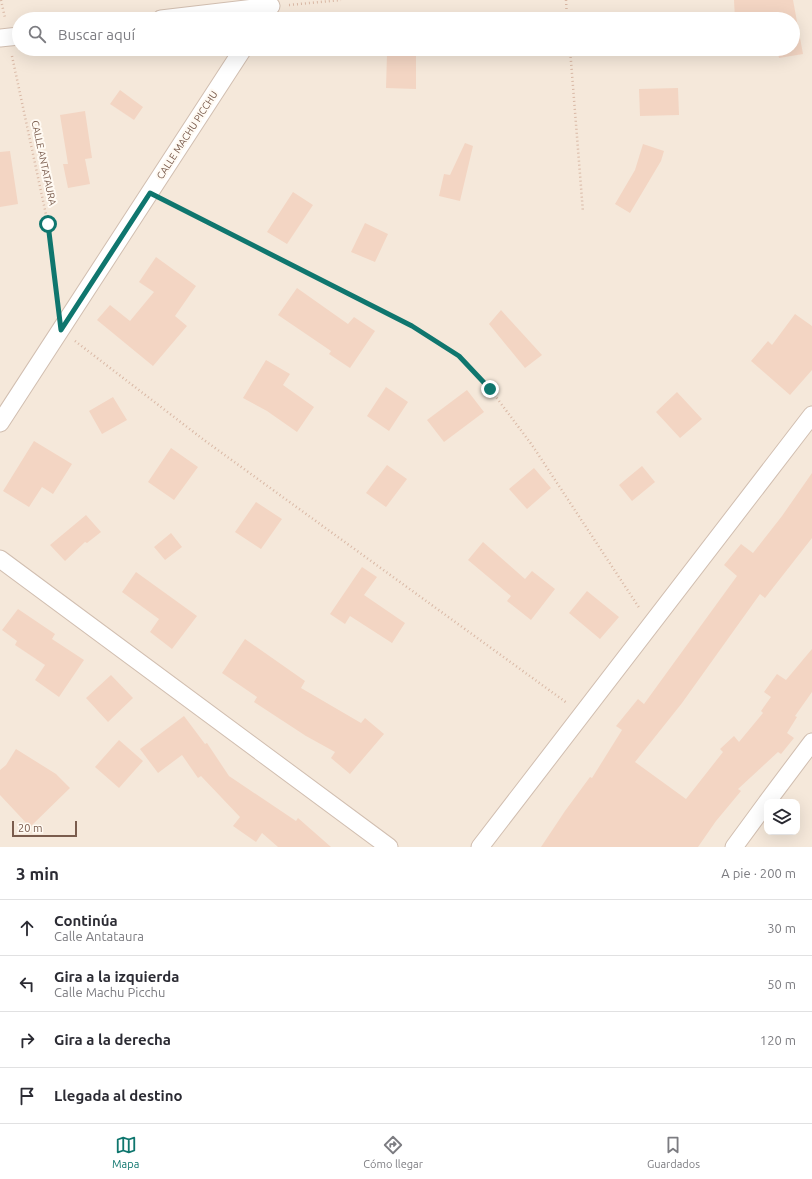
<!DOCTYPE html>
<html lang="es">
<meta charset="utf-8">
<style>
:root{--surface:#fff;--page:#f7f7f7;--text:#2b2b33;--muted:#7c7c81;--line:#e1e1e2;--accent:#0f766e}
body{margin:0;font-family:Ubuntu,sans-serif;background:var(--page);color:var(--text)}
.controls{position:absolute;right:12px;bottom:12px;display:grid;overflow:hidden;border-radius:8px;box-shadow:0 4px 16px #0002}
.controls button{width:36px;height:36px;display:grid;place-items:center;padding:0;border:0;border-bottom:1px solid var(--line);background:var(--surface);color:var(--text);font:20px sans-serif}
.scale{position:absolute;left:12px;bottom:10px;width:65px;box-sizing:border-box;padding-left:4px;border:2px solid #7a5c4d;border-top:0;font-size:11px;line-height:14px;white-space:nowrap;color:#7a5c4d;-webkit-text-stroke:3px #fffaf3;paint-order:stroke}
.stop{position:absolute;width:12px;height:12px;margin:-9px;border:3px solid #0f766e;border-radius:50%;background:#fff}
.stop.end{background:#0f766e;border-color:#fff;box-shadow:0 1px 4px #0008}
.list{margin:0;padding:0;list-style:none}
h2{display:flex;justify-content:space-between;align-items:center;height:52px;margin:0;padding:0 16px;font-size:17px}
h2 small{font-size:13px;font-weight:400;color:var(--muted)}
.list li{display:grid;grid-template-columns:26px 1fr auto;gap:12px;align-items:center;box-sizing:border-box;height:56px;padding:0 16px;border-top:1px solid var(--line)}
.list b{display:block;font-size:15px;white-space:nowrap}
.list p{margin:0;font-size:13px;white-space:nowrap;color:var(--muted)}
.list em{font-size:13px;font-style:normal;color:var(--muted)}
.icon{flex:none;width:22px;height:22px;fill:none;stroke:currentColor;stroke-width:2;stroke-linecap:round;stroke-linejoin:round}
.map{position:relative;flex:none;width:812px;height:847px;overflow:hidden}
.search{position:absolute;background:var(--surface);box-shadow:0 4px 16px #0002;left:12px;right:12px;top:12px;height:44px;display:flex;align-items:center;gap:10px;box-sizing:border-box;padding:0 14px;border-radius:22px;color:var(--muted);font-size:15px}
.sheet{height:276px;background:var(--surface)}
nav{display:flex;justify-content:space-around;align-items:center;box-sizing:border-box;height:56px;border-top:1px solid var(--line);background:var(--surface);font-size:11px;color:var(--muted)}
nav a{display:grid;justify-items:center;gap:2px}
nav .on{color:var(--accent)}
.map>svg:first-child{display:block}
.residential{fill:#f5e8da;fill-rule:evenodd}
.building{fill:#f3d5c3}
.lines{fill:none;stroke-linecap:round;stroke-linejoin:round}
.street-casing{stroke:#d1beb0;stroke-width:19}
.path{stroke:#d9b8a5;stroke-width:2.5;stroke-dasharray:1 3;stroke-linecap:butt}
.street{stroke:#fff;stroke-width:17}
.route{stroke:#0f766e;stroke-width:5}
.labels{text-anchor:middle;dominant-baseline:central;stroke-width:4;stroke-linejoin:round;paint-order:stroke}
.street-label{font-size:10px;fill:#7a5c4d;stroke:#fffaf3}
</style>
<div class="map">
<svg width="812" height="847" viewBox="0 0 812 847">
<rect width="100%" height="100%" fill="#fdf6ec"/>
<path class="residential" d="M 0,0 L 812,0 L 812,847 L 0,847 ZM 19,19 L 793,19 L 793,49 L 19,49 ZM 767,802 L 797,802 L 797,832 L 767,832 Z"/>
<path class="building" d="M 734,0 L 793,0 L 803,54 L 779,58 L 777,49 L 793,49 L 793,19 L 735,19 Z
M 387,54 L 416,55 L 416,89 L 386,88 Z
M 678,88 L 679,115 L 640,116 L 639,89 Z
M 120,90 L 143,107 L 134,120 L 110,104 Z
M 85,111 L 92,158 L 85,159 L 90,184 L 68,188 L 63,164 L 68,164 L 60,115 Z
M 465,143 L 473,146 L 460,201 L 439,196 L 444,174 L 450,175 Z
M 643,144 L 664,151 L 661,161 L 630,213 L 615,204 L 635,170 Z
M 10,151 L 18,204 L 0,207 L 0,152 Z
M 293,192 L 313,205 L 287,244 L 267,232 Z
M 365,223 L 388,234 L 375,262 L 351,252 Z
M 156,257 L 196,286 L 175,316 L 187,326 L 153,366 L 97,320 L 110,305 L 130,321 L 154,292 L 139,282 Z
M 297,288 L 348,324 L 354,317 L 375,331 L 350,368 L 329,354 L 331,351 L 278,315 Z
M 501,310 L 542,355 L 525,368 L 489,324 Z
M 795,314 L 812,326 L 812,370 L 790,395 L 751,361 L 768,341 L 772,345 Z
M 266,360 L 290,374 L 283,385 L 314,407 L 297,432 L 267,411 L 243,398 Z
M 386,387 L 408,402 L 389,431 L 367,416 Z
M 467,390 L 484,412 L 444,442 L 427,420 Z
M 677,392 L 702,419 L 680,438 L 656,412 Z
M 113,397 L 127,420 L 102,434 L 89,411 Z
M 34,441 L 72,464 L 53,494 L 42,487 L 29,507 L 3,491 Z
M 171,448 L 198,467 L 174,500 L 148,482 Z
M 387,465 L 407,479 L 386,507 L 366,493 Z
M 642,466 L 655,482 L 632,501 L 619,485 Z
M 534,468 L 551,488 L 527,509 L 509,489 Z
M 812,473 L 812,538 L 765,598 L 760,594 L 682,703 L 635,762 L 686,799 L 723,752 L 720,749 L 734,736 L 739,742 L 763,713 L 761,711 L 771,697 L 764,692 L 777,674 L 786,680 L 812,649 L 812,692 L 795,716 L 797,717 L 787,733 L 794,738 L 781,754 L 778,752 L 738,789 L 741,791 L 716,821 L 698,847 L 541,847 L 565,811 L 590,777 L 592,778 L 622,730 L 616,726 L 638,699 L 644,704 L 737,576 L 724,565 L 741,544 L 753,553 L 782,516 Z
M 256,502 L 282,519 L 261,549 L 235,532 Z
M 86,515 L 101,532 L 87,543 L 85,542 L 65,561 L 50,545 Z
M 171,533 L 182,547 L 165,560 L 154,547 Z
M 483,542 L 525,579 L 532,571 L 555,589 L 531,620 L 507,601 L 511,596 L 468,560 Z
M 362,567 L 377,577 L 364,595 L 405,623 L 392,643 L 350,616 L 345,624 L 330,614 Z
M 136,572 L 197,616 L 172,649 L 150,632 L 159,619 L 122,592 Z
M 587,591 L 619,617 L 600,639 L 569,613 Z
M 18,609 L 55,634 L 52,639 L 84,660 L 59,697 L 35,680 L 45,665 L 15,645 L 17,641 L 2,630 Z
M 245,639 L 305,681 L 301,688 L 361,723 L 365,718 L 384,734 L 350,774 L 331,758 L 335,752 L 306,736 L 254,702 L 257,697 L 222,673 Z
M 111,675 L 133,698 L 108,722 L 86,698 Z
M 184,716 L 205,744 L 207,743 L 229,776 L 296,821 L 298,818 L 331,847 L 278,847 L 262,833 L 256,842 L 233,826 L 240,817 L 201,776 L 198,778 L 182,755 L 158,773 L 140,749 Z
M 119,740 L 143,761 L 119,788 L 95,767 Z
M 16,749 L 56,774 L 70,788 L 30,827 L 0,795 L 0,770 L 6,765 Z"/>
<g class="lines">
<g class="street-casing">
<path id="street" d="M 161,19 L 271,6
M 0,38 L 19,36
M 0,423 L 243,49
M 0,559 L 389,847
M 767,802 L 812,742
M 480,847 L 812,415
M 734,847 L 767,802"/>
</g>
<path class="path" d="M 1,0 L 5,18
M 566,0 L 567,19
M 289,5 L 341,0
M 570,49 L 583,212
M 12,56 L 48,224 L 57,299
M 166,201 L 412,326 L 459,356 L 490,389 L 532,445 L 640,609
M 75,341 L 204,440 L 567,703"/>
<use href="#street" class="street"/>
</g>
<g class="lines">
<path class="route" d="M 48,224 L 61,330 L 150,193 L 412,326 L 459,356 L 490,389"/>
</g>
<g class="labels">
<g class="street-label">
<text transform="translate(187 135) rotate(-57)">CALLE MACHU PICCHU</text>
<text transform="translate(44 163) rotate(78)">CALLE ANTATAURA</text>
</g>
</g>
</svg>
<div class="controls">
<button><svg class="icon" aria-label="layers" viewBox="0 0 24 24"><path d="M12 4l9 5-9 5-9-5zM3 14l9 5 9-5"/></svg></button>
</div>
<div class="scale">20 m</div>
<div class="stop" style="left:48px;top:224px"></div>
<div class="stop end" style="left:490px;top:389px"></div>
<div class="search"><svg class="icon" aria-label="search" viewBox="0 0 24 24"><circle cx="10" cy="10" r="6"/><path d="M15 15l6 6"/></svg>Buscar aquí</div>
</div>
<section class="sheet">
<h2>3 min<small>A pie · 200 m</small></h2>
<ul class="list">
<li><svg class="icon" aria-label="ahead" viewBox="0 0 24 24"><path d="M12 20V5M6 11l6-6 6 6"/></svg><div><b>Continúa</b><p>Calle Antataura</p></div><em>30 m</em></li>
<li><svg class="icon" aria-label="left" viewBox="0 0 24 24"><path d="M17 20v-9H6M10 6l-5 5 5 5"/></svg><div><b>Gira a la izquierda</b><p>Calle Machu Picchu</p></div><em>50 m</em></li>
<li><svg class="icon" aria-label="right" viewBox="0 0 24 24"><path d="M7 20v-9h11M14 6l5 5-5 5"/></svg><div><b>Gira a la derecha</b></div><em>120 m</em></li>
<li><svg class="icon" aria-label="arrive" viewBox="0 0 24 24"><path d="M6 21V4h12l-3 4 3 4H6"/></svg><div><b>Llegada al destino</b></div></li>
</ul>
</section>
<nav>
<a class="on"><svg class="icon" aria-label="map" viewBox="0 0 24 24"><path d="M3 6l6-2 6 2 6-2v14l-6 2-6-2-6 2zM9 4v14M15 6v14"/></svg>Mapa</a>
<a><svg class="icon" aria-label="directions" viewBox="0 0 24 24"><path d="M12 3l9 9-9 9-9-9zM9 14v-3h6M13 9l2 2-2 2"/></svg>Cómo llegar</a>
<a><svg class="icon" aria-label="saved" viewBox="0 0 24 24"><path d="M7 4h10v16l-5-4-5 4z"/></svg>Guardados</a>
</nav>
